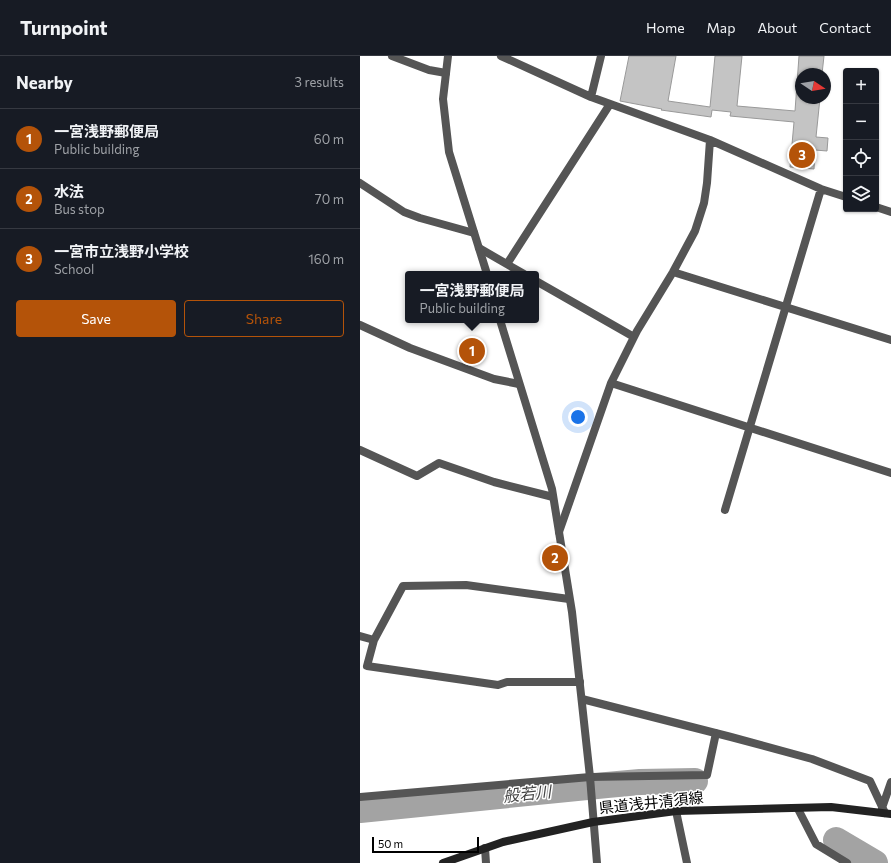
<!DOCTYPE html>
<meta charset="utf-8">
<style>
:root{--surface:#171b24;--page:#20242c;--text:#f1f3f6;--muted:#9ea1a6;--line:#363941;--accent:#b45309}
body{margin:0;font-family:Commissioner,"Noto Sans JP",sans-serif;background:var(--page);color:var(--text)}
.controls{position:absolute;right:12px;top:12px;display:grid;overflow:hidden;border-radius:4px;box-shadow:0 1px 3px #0004}
.controls button{width:36px;height:36px;display:grid;place-items:center;padding:0;border:0;border-bottom:1px solid var(--line);background:var(--surface);color:var(--text);font:20px sans-serif}
.compass{position:absolute;left:435px;top:12px;width:36px;height:36px;border-radius:50%;background:var(--surface);box-shadow:0 1px 3px #0004;rotate:102deg}
.scale{position:absolute;left:12px;bottom:10px;width:107px;box-sizing:border-box;padding-left:4px;border:2px solid #000;border-top:0;font-size:11px;line-height:14px;white-space:nowrap;color:#000;-webkit-text-stroke:3px #fff;paint-order:stroke}
.you{position:absolute;left:218px;top:361px;width:14px;height:14px;margin:-10px;border:3px solid #fff;border-radius:50%;background:#1a73e8;box-shadow:0 0 0 6px #1a73e833}
.badge{display:grid;place-items:center;width:26px;height:26px;border-radius:50%;background:var(--accent);color:#fff;font-size:13px;font-weight:700}
.pin{position:absolute;translate:-50% -50%;border:2px solid #fff;box-shadow:0 1px 4px #0006}
.popup{position:absolute;left:45px;top:215px;width:134px;height:52px;box-sizing:border-box;display:grid;place-content:center;border-radius:4px;background:var(--surface);filter:drop-shadow(0 1px 3px #0005);font-size:13px;white-space:nowrap;color:var(--muted)}
.popup b{font-size:15px;color:var(--text)}
.popup::after{content:'';position:absolute;left:50%;top:100%;margin-left:-8px;border:8px solid transparent;border-top-color:var(--surface)}
.list{margin:0;padding:0;list-style:none}
h2{display:flex;justify-content:space-between;align-items:center;height:52px;margin:0;padding:0 16px;font-size:17px}
h2 small{font-size:13px;font-weight:400;color:var(--muted)}
.list li{display:grid;grid-template-columns:26px 1fr auto;gap:12px;align-items:center;box-sizing:border-box;height:60px;padding:0 16px;border-top:1px solid var(--line)}
.list b{display:block;font-size:15px;white-space:nowrap}
.list p{margin:0;font-size:13px;white-space:nowrap;color:var(--muted)}
.list em{font-size:13px;font-style:normal;color:var(--muted)}
.actions{display:flex;gap:8px;padding:12px 16px}
.actions a{flex:1;padding:9px 0;border:1px solid var(--accent);border-radius:4px;text-align:center;font-size:14px;color:var(--accent)}
.actions .main{background:var(--accent);color:#fff}
.icon{flex:none;width:22px;height:22px;fill:none;stroke:currentColor;stroke-width:2;stroke-linecap:round;stroke-linejoin:round}
.map{position:relative;flex:none;width:531px;height:807px;overflow:hidden}
header{display:flex;align-items:center;gap:24px;box-sizing:border-box;height:56px;padding:0 20px;background:var(--surface);border-bottom:1px solid var(--line)}
header strong{font-size:19px}
nav{display:flex;gap:22px;margin-inline-start:auto;font-size:14px}
main{display:flex}
aside{flex:1;background:var(--surface)}
.map>svg:first-child{display:block}
.lines{fill:none;stroke-linecap:round;stroke-linejoin:round}
.river{stroke:#a3a3a3;stroke-width:26}
.building{fill:#c4c4c4;stroke:#999}
.minor{stroke:#555;stroke-width:8}
.tertiary{stroke:#555;stroke-width:8}
.secondary{stroke:#222;stroke-width:8}
.labels{text-anchor:middle;dominant-baseline:central;stroke-width:3;stroke-linejoin:round;paint-order:stroke}
.street-label{font-size:15px;fill:#000;stroke:#fff}
.water-label{font-size:16px;font-style:italic;fill:#444;stroke:#fff}
</style>
<header>
<strong>Turnpoint</strong>
<nav><a>Home</a><a>Map</a><a>About</a><a>Contact</a></nav>
</header>
<main>
<aside>
<h2>Nearby<small>3 results</small></h2>
<ul class="list">
<li><span class="badge">1</span><div><b>一宮浅野郵便局</b><p>Public building</p></div><em>60 m</em></li>
<li><span class="badge">2</span><div><b>水法</b><p>Bus stop</p></div><em>70 m</em></li>
<li><span class="badge">3</span><div><b>一宮市立浅野小学校</b><p>School</p></div><em>160 m</em></li>
</ul>
<div class="actions"><a class="main">Save</a><a>Share</a></div>
</aside>
<div class="map">
<svg width="531" height="807" viewBox="0 0 531 807">
<rect width="100%" height="100%" fill="#fff"/>
<g class="lines">
<path class="river" d="M 0,754 L 247,729 L 280,726 L 335,725
M 476,784 L 515,807"/>
</g>
<path class="building" d="M 269,0 L 316,0 L 308,45 L 350,51 L 355,0 L 382,0 L 377,50 L 435,55 L 439,0 L 464,0 L 462,18 L 441,18 L 441,42 L 460,42 L 456,81 L 468,82 L 467,95 L 455,94 L 454,113 L 430,111 L 434,66 L 370,60 L 371,56 L 352,54 L 351,61 L 301,54 L 302,53 L 260,45 Z"/>
<g class="lines">
<path class="minor" d="M 32,0 L 69,14 L 86,17
M 141,0 L 231,41 L 350,84 L 461,133 L 486,141
M 231,41 L 241,0
M 0,127 L 44,156 L 60,162 L 114,177
M 516,151 L 531,156
M 119,192 L 164,218
M 147,208 L 250,48
M 313,216 L 531,284
M 176,225 L 274,281
M 0,269 L 50,292 L 134,323 L 159,328
M 251,327 L 531,417
M 0,394 L 57,420 L 79,407 L 134,426 L 193,441
M 365,454 C 396,347 430,240 461,133
M 199,476 L 251,327 L 277,275 L 313,216 L 335,175 L 344,147 L 347,127 L 350,84
M 0,580 L 14,584 L 43,530 L 106,529 L 209,543
M 14,584 L 7,610 L 138,629 L 147,626 L 220,626
M 222,643 L 371,681 L 452,703 L 510,725 L 525,757
M 0,741 L 230,721 L 347,719 L 356,677
M 522,752 L 531,726
M 438,753 L 456,788 L 487,807
M 316,755 L 327,807
M 125,792 L 126,807"/>
<path class="tertiary" d="M 88,0 L 83,43 L 89,96 L 127,218
M 140,264 L 192,433 L 212,556 L 230,721 L 237,807"/>
<path class="secondary" d="M 83,807 L 143,786 L 233,766 L 316,755 L 471,751 L 531,758"/>
</g>
<g class="labels">
<g class="street-label">
<text transform="translate(291 746) rotate(-6)">県道浅井清須線</text>
</g>
<g class="water-label">
<text transform="translate(167 737) rotate(-6)">般若川</text>
</g>
</g>
</svg>
<div class="controls">
<button>+</button>
<button>−</button>
<button><svg class="icon" aria-label="locate" viewBox="0 0 24 24"><circle cx="12" cy="12" r="6"/><path d="M12 2v4M12 18v4M2 12h4M18 12h4"/></svg></button>
<button><svg class="icon" aria-label="layers" viewBox="0 0 24 24"><path d="M12 4l9 5-9 5-9-5zM3 14l9 5 9-5"/></svg></button>
</div>
<svg class="compass" viewBox="-18 -18 36 36"><path d="M0-13l5 13h-10z" fill="#e53935"/><path d="M0 13l5-13h-10z" fill="#9ea1a6"/></svg>
<div class="scale">50 m</div>
<div class="you"></div>
<div class="pin badge" style="left:112px;top:295px">1</div>
<div class="popup"><b>一宮浅野郵便局</b>Public building</div>
<div class="pin badge" style="left:195px;top:502px">2</div>
<div class="pin badge" style="left:442px;top:99px">3</div>
</div>
</main>
